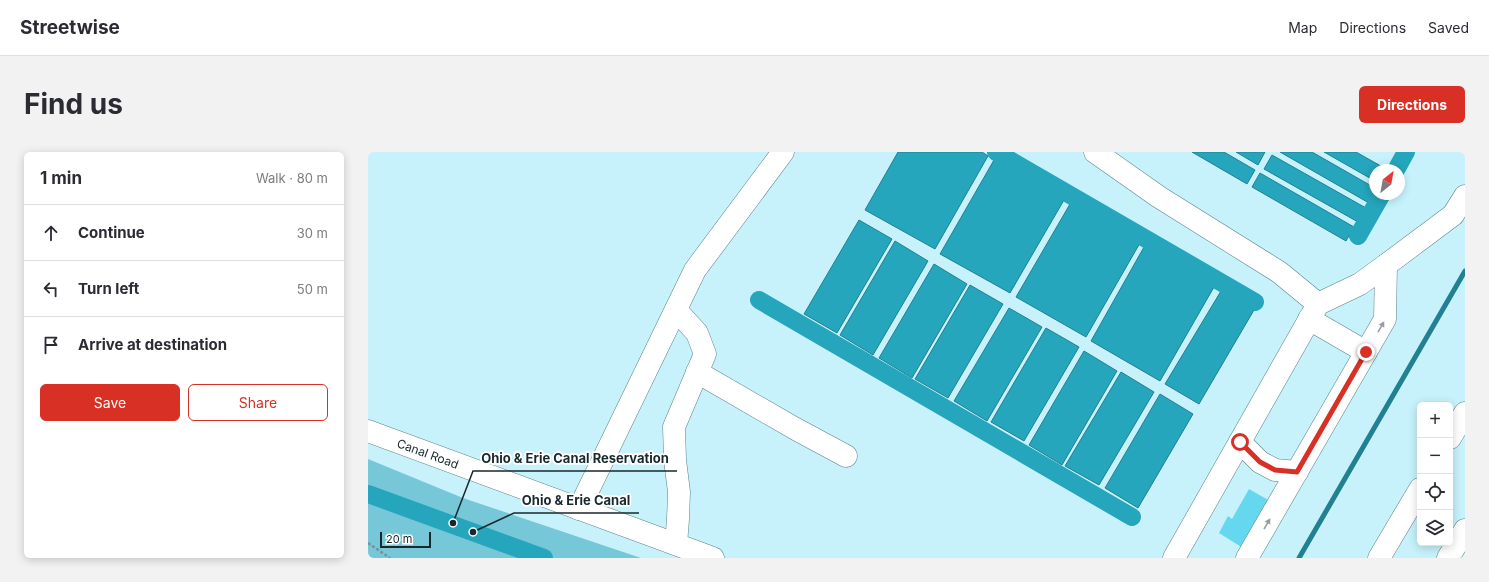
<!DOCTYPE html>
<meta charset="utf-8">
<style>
:root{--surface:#fff;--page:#f2f2f3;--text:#2b2b33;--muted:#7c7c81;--line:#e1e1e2;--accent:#d93025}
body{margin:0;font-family:Inter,sans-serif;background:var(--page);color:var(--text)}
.controls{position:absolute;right:12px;bottom:12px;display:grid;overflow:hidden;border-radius:6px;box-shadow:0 2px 10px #0003}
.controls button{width:36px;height:36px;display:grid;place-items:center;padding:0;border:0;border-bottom:1px solid var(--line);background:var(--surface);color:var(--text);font:20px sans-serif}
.compass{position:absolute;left:1001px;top:12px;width:36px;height:36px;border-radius:50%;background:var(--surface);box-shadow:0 2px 10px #0003;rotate:31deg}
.scale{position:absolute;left:12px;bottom:10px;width:51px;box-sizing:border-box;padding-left:4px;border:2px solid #18282c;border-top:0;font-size:11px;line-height:14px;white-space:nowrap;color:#18282c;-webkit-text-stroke:3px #fff;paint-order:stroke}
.stop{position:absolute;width:12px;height:12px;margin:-9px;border:3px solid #d93025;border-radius:50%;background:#fff}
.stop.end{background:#d93025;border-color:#fff;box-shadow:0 1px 4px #0008}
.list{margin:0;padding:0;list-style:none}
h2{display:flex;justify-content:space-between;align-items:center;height:52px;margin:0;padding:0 16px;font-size:17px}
h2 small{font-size:13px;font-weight:400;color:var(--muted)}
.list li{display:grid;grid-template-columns:26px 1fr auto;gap:12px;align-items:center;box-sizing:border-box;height:56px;padding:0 16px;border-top:1px solid var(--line)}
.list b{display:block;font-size:15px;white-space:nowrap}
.list em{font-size:13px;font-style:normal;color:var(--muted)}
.actions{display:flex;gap:8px;padding:12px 16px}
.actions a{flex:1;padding:9px 0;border:1px solid var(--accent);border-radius:6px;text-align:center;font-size:14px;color:var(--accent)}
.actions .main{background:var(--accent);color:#fff}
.icon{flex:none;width:22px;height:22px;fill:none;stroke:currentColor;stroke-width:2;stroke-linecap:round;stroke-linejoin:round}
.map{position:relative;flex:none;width:1097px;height:406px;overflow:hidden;border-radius:6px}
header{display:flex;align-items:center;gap:24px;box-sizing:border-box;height:56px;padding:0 20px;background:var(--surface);border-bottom:1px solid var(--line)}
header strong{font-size:19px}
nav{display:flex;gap:22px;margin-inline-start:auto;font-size:14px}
.intro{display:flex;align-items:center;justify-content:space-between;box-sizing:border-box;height:96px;padding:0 24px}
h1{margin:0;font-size:28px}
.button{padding:10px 18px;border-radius:6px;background:var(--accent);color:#fff;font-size:14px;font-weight:700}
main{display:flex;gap:24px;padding:0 24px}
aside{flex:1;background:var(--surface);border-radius:6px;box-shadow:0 2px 10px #0003}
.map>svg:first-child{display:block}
.green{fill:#76c7d8}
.water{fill:#25a6bc;stroke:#218091}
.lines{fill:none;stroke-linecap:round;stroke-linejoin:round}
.stream{stroke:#218091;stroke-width:5}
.canal{stroke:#25a6bc;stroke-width:18}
.building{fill:#65d8ef}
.minor-casing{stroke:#5a828a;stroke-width:23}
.path{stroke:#75939a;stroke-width:2.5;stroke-dasharray:3 2;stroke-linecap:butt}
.minor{stroke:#fff;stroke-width:22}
.oneway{fill:#979ea0}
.route{stroke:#d93025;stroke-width:5}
.labels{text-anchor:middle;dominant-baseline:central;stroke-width:3.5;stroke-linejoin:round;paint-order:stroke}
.street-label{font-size:12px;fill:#18282c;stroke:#fff}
.leader{fill:none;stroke:#18282c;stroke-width:1.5}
.callout-dot{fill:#18282c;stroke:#fff;stroke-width:1.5}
.callout-label{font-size:13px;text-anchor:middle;font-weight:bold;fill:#18282c;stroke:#fff;stroke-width:3.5;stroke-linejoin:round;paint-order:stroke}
</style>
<header>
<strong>Streetwise</strong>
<nav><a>Map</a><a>Directions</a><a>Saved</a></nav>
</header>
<div class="intro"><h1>Find us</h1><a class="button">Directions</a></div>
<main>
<aside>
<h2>1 min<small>Walk · 80 m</small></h2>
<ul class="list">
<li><svg class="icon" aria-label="ahead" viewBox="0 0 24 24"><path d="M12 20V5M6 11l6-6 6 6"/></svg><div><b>Continue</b></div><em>30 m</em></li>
<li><svg class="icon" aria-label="left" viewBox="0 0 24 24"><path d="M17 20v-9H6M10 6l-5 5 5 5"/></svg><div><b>Turn left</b></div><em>50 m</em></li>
<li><svg class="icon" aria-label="arrive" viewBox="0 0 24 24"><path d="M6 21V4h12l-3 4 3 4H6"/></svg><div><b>Arrive at destination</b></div></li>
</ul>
<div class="actions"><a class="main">Save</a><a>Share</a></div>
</aside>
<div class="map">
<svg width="1097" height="406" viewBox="0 0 1097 406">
<rect width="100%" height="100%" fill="#c7f2fb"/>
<path class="green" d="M 0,307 L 95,346 L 273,406 L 0,406 Z"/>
<path class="water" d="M 530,0 L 614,0 L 620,4 L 567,97 L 497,58 Z
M 824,0 L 856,0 L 887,18 L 879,32 Z
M 868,0 L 897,0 L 890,13 Z
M 912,0 L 944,0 L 1007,36 L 1007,40 L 1001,51 Z
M 956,0 L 988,0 L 1020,18 L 1007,18 L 1007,29 Z
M 904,3 L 998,56 L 990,70 L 896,17 Z
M 626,8 L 696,48 L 642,141 L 572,102 Z
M 892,21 L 986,75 L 978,89 L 884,35 Z
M 702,52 L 772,91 L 718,185 L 648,145 Z
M 491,68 L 524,87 L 469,181 L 436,162 Z
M 527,89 L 560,109 L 505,203 L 472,183 Z
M 776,95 L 846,135 L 792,229 L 723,189 Z
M 566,112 L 599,132 L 544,226 L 511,206 Z
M 602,133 L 635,152 L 580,246 L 547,227 Z
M 853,139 L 886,158 L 831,252 L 797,232 Z
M 641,156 L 674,175 L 619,269 L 586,249 Z
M 678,176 L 711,195 L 656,289 L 623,270 Z
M 716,199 L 749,219 L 694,313 L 661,293 Z
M 753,220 L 786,240 L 731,333 L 697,314 Z
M 792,242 L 825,262 L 770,356 L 737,336 Z"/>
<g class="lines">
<path class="stream" d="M 931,406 L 1097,119"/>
<path class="canal" d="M 628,0 L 887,150
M 1028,18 L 1038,0
M 990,84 L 1014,42
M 391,148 L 764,365
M 0,342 L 176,406"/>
</g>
<path class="building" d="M 881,337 L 902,349 L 878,398 L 851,381 L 860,364 L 864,367 Z"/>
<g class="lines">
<g class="minor-casing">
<g id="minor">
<path d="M 727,0 L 791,45 L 911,120 L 950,152"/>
<path d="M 308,158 L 329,181 L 337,202 L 306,275 L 307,308 L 311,340 L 310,367 L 308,392"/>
<path d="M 941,167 L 998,200"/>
<path d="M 329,220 L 426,276 L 478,304"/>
<path id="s1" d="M 0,279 L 345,406"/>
<path d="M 1082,286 L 1097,261"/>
<path d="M 872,290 L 892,310 L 907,318 L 929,320"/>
<path d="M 211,357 L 327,118 L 415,0"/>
<path d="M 806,406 L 950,152 L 992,132 L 1018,113 L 1085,63 L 1097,44"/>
<path d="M 879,406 L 1017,167 L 1018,113"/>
<path d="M 1011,406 L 1052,337"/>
<path d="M 1080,406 L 1097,378"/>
</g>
</g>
<path class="path" d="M 0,391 L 22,406"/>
<use href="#minor" class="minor"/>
</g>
<defs><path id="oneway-solid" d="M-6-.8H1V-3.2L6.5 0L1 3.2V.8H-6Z"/></defs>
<g class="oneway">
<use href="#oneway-solid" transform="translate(1013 175) rotate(-60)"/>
<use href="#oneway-solid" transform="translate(899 372) rotate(-60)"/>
</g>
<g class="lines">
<path class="route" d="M 872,290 L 892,310 L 907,318 L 929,320 L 998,200"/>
</g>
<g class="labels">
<g class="street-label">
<text stroke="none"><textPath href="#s1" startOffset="64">Canal Road</textPath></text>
</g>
</g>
<path class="leader" d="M85 371L105 319H309M105 380L146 361H271"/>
<g class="callout-dot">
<circle cx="85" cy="371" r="4"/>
<circle cx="105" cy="380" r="4"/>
</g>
<g class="callout-label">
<text x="207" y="311">Ohio &amp; Erie Canal Reservation</text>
<text x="208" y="353">Ohio &amp; Erie Canal</text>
</g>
</svg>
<div class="controls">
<button>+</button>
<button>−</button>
<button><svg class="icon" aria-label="locate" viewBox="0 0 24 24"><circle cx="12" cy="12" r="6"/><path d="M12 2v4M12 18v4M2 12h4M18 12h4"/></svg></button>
<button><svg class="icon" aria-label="layers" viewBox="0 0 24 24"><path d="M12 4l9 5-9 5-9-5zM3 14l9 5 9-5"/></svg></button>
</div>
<svg class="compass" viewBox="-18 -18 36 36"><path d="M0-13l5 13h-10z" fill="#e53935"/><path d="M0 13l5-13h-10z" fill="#7c7c81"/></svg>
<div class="scale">20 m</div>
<div class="stop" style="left:872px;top:290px"></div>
<div class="stop end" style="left:998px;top:200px"></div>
</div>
</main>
